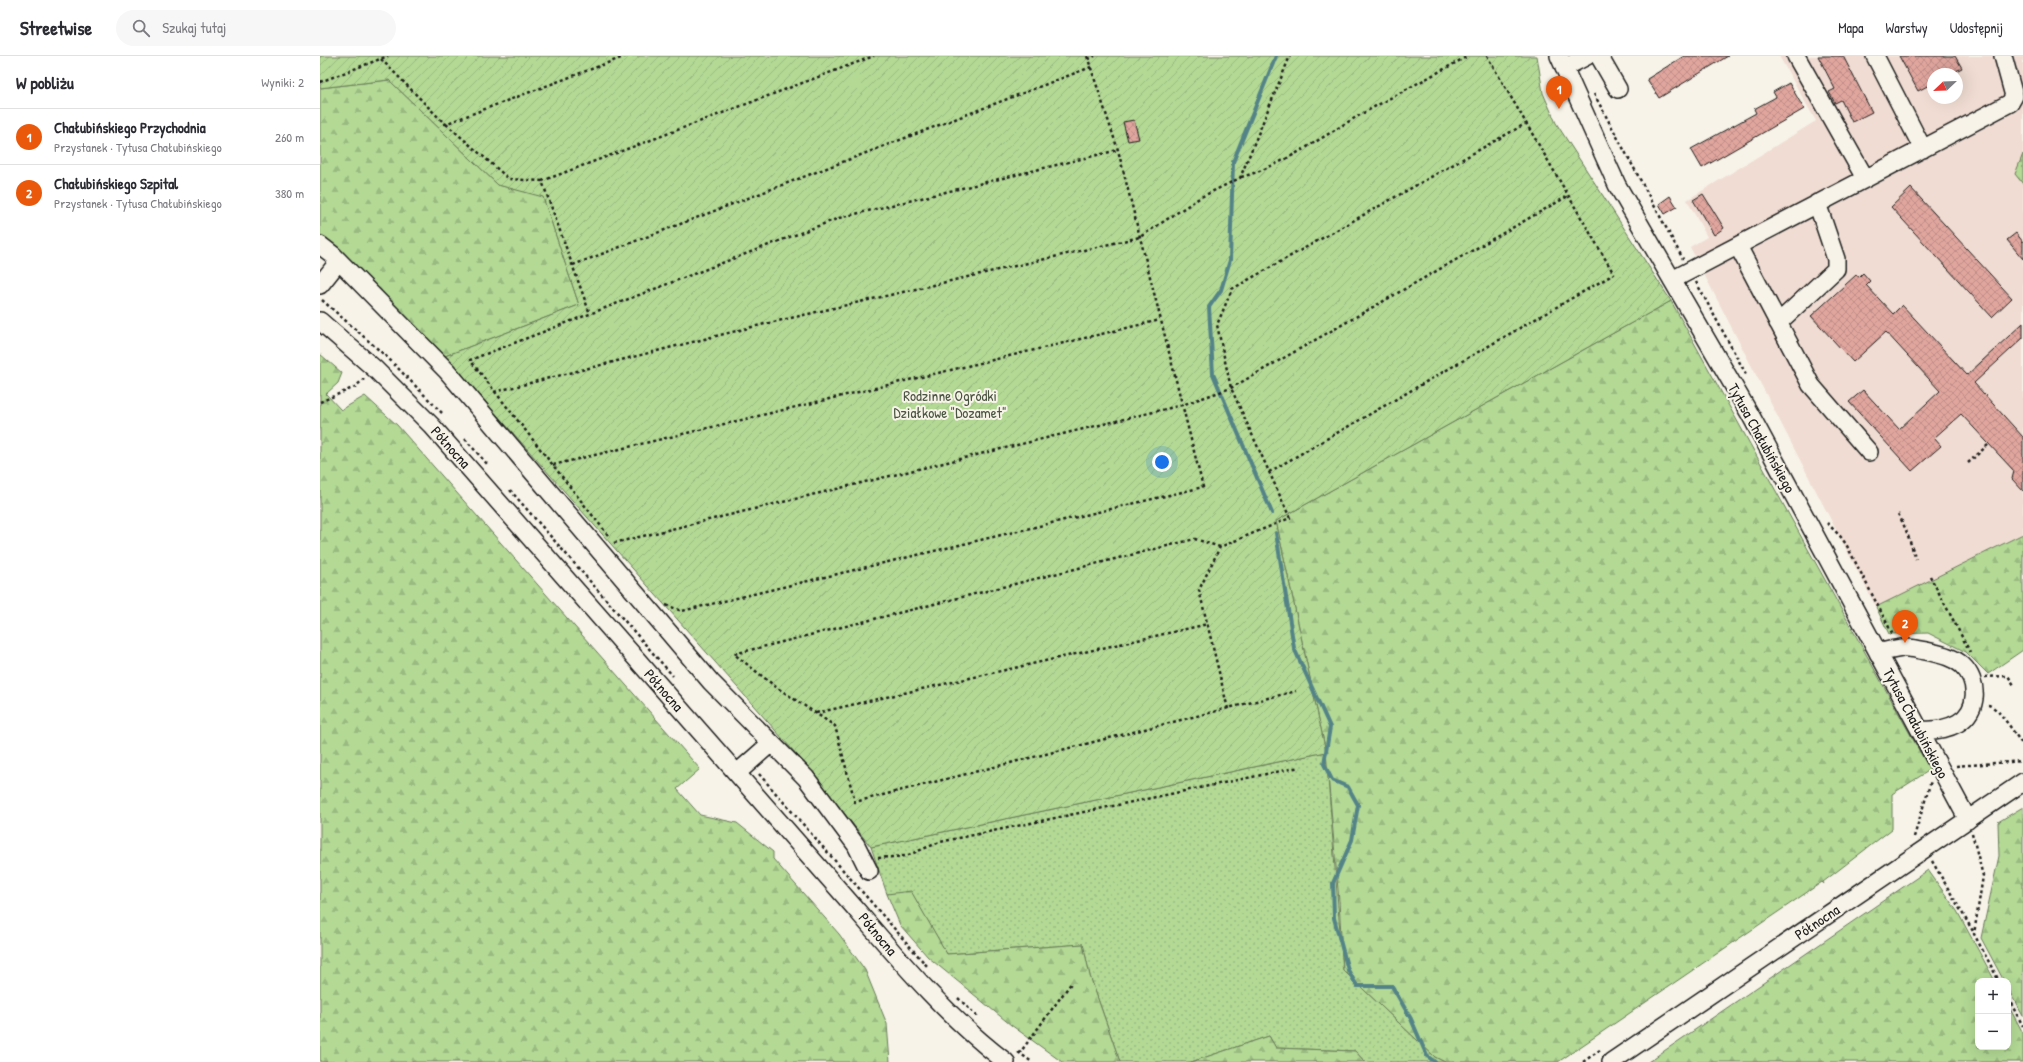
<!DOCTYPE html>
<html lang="pl">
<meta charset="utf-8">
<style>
:root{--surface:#fff;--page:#f7f7f7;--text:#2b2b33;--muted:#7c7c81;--line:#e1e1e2;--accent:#ea580c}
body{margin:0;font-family:"Patrick Hand",sans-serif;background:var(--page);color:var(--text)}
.controls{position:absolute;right:12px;bottom:12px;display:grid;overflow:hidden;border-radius:8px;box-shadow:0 4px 16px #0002}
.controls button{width:36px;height:36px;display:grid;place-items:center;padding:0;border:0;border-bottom:1px solid var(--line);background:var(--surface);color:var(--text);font:20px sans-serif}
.compass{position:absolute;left:1607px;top:12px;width:36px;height:36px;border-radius:50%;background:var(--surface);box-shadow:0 4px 16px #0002;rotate:247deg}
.you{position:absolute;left:842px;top:406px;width:14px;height:14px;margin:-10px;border:3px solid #fff;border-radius:50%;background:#1a73e8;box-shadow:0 0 0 6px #1a73e833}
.badge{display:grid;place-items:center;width:26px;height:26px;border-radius:50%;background:var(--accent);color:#fff;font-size:13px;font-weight:700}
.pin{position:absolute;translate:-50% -33px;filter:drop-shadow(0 1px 2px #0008)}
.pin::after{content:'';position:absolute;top:21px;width:14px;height:12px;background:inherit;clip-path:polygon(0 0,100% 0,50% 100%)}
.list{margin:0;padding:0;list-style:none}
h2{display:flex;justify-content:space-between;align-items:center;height:52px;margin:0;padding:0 16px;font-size:17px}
h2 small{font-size:13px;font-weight:400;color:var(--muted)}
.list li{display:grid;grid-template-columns:26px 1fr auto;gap:12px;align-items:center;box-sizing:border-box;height:56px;padding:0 16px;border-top:1px solid var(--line)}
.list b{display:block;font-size:15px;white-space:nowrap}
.list p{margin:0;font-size:13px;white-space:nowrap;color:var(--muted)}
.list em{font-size:13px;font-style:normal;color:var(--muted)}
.icon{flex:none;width:22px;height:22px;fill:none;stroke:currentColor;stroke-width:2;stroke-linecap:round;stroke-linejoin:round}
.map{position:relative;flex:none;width:1703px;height:1006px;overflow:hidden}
header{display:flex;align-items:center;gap:24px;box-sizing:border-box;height:56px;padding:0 20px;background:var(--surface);border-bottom:1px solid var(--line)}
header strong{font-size:19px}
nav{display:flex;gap:22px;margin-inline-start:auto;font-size:14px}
.search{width:280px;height:36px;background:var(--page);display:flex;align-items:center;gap:10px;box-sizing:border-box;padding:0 14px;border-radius:22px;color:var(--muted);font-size:15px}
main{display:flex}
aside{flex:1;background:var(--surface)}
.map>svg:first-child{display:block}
.built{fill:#f0dcd2;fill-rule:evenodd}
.grass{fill:url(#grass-dots);stroke:#687a58}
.forest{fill:url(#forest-firs);stroke:#687a58}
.garden{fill:url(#garden-furrows);stroke:#687a58}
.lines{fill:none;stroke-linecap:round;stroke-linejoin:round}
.stream{stroke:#538387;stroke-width:4}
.building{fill:url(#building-cross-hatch);stroke:#1c1c1c}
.minor-casing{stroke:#1c1c1c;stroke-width:20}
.path{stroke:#1c1c1c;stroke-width:2.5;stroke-dasharray:3 3;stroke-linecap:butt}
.minor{stroke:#f7f3e8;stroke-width:17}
.labels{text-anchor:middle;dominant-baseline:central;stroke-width:4;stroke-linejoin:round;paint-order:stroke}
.park-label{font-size:15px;fill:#495540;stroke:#f7f3e8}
.street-label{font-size:15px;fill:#1c1c1c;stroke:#f7f3e8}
</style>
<header>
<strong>Streetwise</strong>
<div class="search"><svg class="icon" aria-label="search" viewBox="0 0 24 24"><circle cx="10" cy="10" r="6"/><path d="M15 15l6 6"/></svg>Szukaj tutaj</div>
<nav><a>Mapa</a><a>Warstwy</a><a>Udostępnij</a></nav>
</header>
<main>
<aside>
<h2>W pobliżu<small>Wyniki: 2</small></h2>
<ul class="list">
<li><span class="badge">1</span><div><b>Chałubińskiego Przychodnia</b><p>Przystanek · Tytusa Chałubińskiego</p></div><em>260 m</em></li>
<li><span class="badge">2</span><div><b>Chałubińskiego Szpital</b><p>Przystanek · Tytusa Chałubińskiego</p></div><em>380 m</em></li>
</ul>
</aside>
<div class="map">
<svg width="1703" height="1006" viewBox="0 0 1703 1006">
<defs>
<pattern id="grass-dots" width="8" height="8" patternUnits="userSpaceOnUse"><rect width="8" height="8" fill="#b3d995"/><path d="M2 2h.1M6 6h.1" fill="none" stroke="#99ba80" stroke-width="1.8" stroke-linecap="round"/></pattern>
<pattern id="forest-firs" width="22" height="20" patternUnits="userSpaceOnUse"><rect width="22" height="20" fill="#b3d995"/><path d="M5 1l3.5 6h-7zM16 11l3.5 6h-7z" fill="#99ba80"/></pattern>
<pattern id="garden-furrows" width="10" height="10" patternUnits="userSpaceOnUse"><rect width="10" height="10" fill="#b3d995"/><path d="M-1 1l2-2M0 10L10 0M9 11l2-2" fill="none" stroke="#99ba80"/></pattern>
<pattern id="building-cross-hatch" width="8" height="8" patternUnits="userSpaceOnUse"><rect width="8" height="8" fill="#e0a69e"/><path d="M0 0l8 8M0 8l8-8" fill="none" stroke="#c08e88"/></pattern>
</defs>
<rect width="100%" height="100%" fill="#f7f3e8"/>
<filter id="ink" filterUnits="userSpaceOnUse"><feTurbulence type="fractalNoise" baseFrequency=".025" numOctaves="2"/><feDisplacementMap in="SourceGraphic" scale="8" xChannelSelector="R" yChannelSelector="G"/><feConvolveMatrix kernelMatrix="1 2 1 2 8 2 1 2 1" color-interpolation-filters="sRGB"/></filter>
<g filter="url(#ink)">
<path class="built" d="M 1459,0 L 1703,0 L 1703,478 L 1556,551 L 1370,191 L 1387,181 L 1367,144 L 1496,65 ZM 1613,18 L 1637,18 L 1637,42 L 1613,42 Z"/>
<path class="grass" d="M 1006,696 L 1023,914 L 1115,1001 L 1125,1006 L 1045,1006 L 1035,995 L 956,992 L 949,980 L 871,1006 L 800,1006 L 770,920 L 763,888 L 627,898 L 591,836 L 567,838 L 551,791 Z"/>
<path class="forest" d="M 69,24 L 178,129 L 223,140 L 259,249 L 125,300 L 80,255 L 0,179 L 0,32 Z
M 1703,98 L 1703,128 L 1695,118 Z
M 1351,245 L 1610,714 L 1572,738 L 1572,773 L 1503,826 L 1504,828 L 1502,826 L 1238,1006 L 1125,1006 L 1115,1001 L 1023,914 L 1019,845 L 1006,696 L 956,465 Z
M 0,298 L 22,317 L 18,327 L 6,338 L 21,354 L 45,340 L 77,369 L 380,713 L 357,733 L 380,759 L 417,767 L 453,796 L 453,803 L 519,878 L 545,914 L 567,968 L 570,1006 L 0,1006 Z
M 1703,478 L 1703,594 L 1668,618 L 1646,596 L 1608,577 L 1569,578 L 1556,551 Z
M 1703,751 L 1703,960 L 1688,933 L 1688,925 L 1684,925 L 1661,882 L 1679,800 L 1678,766 Z
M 1608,814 L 1637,855 L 1675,925 L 1658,925 L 1658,991 L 1688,991 L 1688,949 L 1703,977 L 1703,1006 L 1328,1006 Z
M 591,835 L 627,898 L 763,888 L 770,920 L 800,1006 L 742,1006 L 691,969 L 608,901 L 580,869 L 567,838 Z
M 949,980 L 956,992 L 1035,995 L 1045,1006 L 871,1006 Z"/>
<path class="garden" d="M 0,0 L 1217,0 L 1223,37 L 1236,67 L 1351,245 L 956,465 L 1006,696 L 551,791 L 485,708 L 125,300 L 259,249 L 223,141 L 178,129 L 69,24 L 0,32 Z"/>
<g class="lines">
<path class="stream" d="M 952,457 L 893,318 L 889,251 L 901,234 L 910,204 L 913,106 L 956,0
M 956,477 L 974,592 L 1010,671 L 1004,708 L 1012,724 L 1028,731 L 1038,749 L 1032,784 L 1013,827 L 1014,862 L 1028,914 L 1037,930 L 1072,930 L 1091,963 L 1107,1000 L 1115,1006"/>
</g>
<path class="building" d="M 1364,0 L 1408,0 L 1339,42 L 1327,23 Z
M 1498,0 L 1523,0 L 1552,56 L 1532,66 L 1521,44 L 1515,47 L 1509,36 L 1515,33 Z
M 1579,0 L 1635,0 L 1642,12 L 1630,18 L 1613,18 L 1613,27 L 1598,35 Z
M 1469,27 L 1484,53 L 1382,112 L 1371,93 L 1436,57 L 1434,53 L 1456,41 L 1453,36 Z
M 814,64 L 819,83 L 808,85 L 803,66 Z
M 1591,132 L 1692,242 L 1672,261 L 1571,151 Z
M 1383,138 L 1404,172 L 1394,179 L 1373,144 Z
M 1350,140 L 1357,151 L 1345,158 L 1339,148 Z
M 1696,177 L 1703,186 L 1703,203 L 1687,184 Z
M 1543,217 L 1550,225 L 1546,229 L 1573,258 L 1582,249 L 1647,319 L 1703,267 L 1703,282 L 1654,327 L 1703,381 L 1703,435 L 1692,423 L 1694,415 L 1641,358 L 1614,382 L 1621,390 L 1592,415 L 1529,346 L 1543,334 L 1579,373 L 1620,335 L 1566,276 L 1533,306 L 1491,260 L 1536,219 L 1539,221 Z"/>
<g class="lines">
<g class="minor-casing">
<path id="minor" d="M 1239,0 L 1297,129 L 1431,360 L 1648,764
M 1279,0 L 1298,33
M 1476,0 L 1545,122
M 1555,0 L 1603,93
M 1244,12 L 1267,0
M 0,189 L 13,199 L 127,315 L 391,626 L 486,722 L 536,789 L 549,815
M 1418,190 L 1491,329 L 1549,396
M 1352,224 L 1690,47 L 1694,40 L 1683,0
M 0,229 L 19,205
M 0,265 L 55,313 L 112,370 L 534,851 C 581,906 628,962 686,1006
M 1458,267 L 1516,213 L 1516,203 L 1497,147
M 1558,597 C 1566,595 1574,593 1582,592 C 1589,591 1598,594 1606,595 C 1618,598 1632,600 1642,609 C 1659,625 1659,655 1638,667 C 1627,673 1613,675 1600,674
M 417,717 L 451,687
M 1291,1006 L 1703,726"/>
</g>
<path class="path" d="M 61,3 L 125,68 L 306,0
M 768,3 L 775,0
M 0,26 L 68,0
M 1274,38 L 1363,203
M 126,68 L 189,123 L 222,125 L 270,258
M 921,121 C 962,110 997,84 1033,63 C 1071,41 1110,21 1148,0
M 222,125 L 554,0
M 253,209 L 771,11
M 1376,226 L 1427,320
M 2,244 L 68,302 L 122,357
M 174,336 L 432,271 L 820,181 L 881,141 L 920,122 L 970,0
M 0,346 L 35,331 L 44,323
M 145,383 L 168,409
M 1648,407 L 1669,388
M 233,409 L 840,264
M 949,416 L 1294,218 L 1167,0
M 190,434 L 353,620
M 1578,458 C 1587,473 1590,487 1596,503
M 1507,467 L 1520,480 L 1526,488 L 1573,579
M 288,479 L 150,304 L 519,162 L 798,94
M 294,487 L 862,349 L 911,332 L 1248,140
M 900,491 L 875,483 L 414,598 L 456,631 L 515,670 L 535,746 L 976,635
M 1610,520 L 1650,596
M 346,549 L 362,555 L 883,431 L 798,94 L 767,0
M 1665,621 L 1688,620 L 1694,629
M 1668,649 C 1678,650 1696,680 1703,689
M 908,653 L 879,534 L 900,491 L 970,462 L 911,332 L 897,269 L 912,233 L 1205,68
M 496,657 L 888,568
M 1636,710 L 1703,705
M 439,718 L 607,910
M 1652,777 L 1663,820 L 1654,878 L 1679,925
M 1594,781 L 1611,725
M 558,802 L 586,800 L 620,786 L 980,711
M 1612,805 L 1654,877
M 638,942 L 658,961
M 1688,942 L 1703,970
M 698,996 L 712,1006
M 699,998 L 752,926
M 1263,1006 L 1280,994"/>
<use href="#minor" class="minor"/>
</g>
</g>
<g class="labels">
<g class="park-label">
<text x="630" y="339">Rodzinne Ogródki<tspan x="630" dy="17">Działkowe "Dozamet"</tspan></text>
</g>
<g class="street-label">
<text transform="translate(1442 382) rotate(61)">Tytusa Chałubińskiego</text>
<text transform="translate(131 391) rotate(48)">Północna</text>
<text transform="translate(344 634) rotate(49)">Północna</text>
<text transform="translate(1596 667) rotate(62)">Tytusa Chałubińskiego</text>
<text transform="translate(1497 866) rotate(-34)">Północna</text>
<text transform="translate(558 878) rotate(50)">Północna</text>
</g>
</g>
</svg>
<div class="controls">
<button>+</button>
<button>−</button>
</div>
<svg class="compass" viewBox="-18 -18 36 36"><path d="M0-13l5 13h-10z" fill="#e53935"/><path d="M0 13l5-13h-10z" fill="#7c7c81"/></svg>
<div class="you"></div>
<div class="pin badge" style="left:1239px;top:53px">1</div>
<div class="pin badge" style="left:1585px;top:587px">2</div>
</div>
</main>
